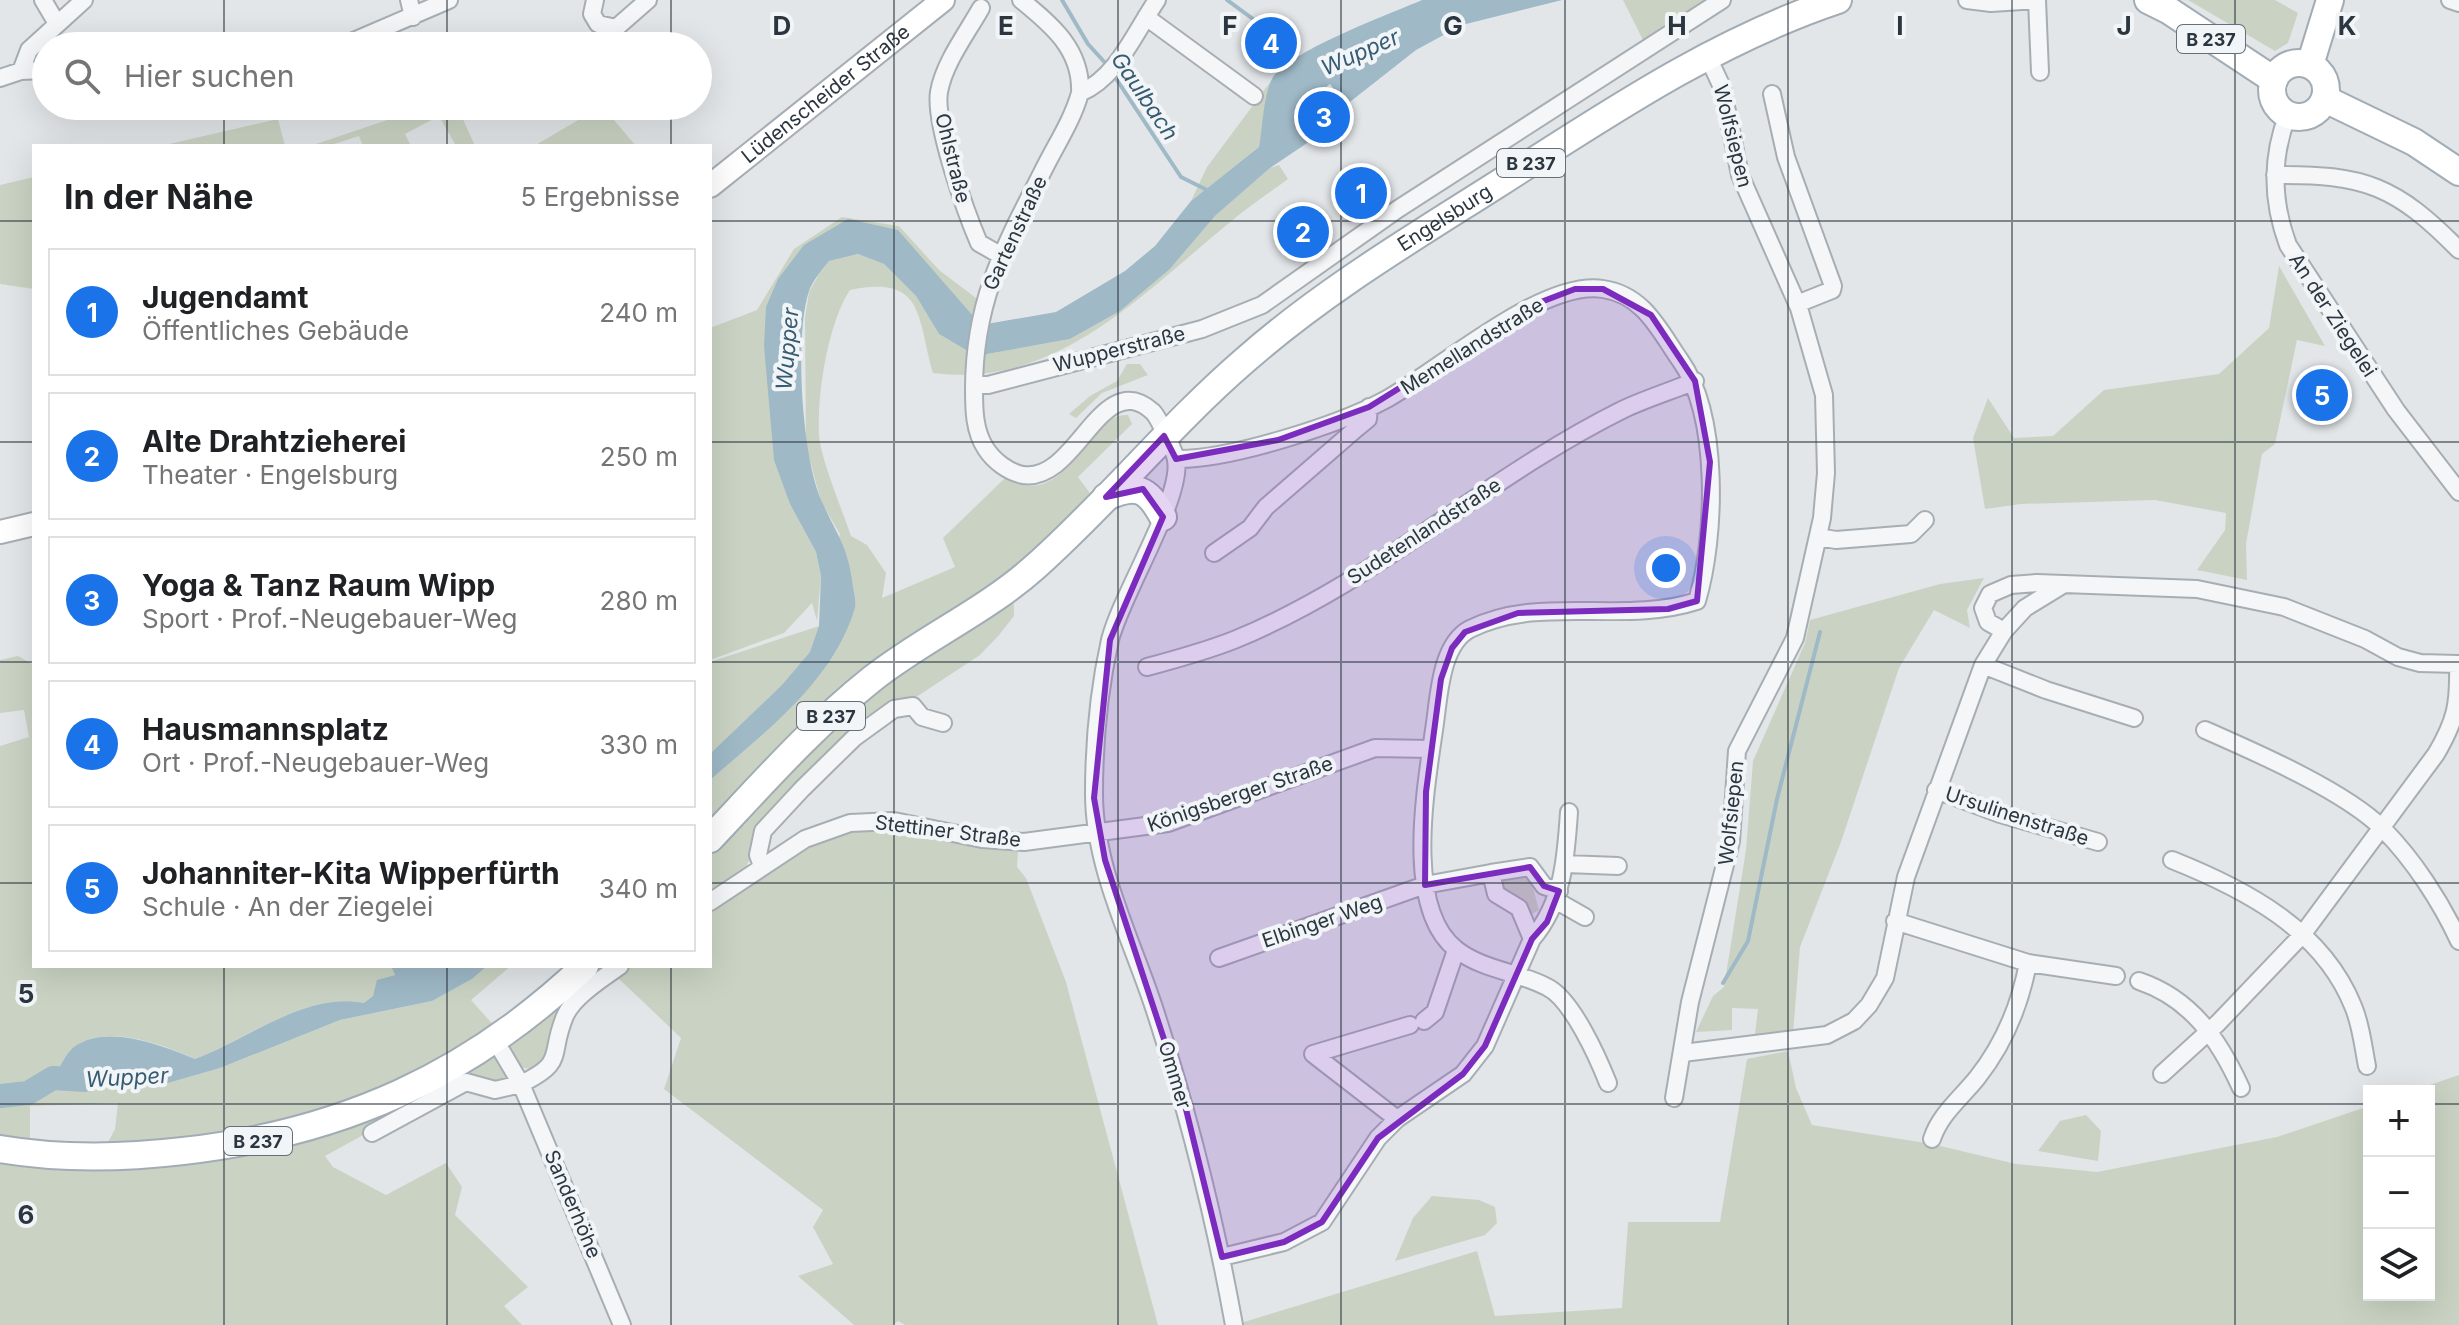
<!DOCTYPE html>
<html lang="de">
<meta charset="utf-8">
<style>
:root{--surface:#fff;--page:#f6f6f6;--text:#202124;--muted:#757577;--line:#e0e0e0;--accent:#1a73e8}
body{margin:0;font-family:Inter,sans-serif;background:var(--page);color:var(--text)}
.controls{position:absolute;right:24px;bottom:24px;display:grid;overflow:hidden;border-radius:0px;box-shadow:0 8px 32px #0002}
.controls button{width:72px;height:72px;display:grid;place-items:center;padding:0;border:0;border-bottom:2px solid var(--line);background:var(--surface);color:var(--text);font:40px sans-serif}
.you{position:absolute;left:1666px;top:568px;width:28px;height:28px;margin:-20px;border:6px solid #fff;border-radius:50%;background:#1a73e8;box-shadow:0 0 0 12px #1a73e833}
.badge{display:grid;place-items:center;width:52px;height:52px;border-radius:50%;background:var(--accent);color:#fff;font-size:26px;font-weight:700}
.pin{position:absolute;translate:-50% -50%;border:4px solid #fff;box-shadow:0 2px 8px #0006}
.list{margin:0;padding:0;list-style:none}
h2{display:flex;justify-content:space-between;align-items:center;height:104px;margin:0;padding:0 32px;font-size:34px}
h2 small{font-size:26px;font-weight:400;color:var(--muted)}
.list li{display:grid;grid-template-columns:52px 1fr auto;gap:24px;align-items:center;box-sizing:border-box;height:128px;margin:0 16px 16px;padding:0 16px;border:2px solid var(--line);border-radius:0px}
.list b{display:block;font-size:30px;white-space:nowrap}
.list p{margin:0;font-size:26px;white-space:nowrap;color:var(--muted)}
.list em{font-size:26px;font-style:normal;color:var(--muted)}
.icon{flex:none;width:44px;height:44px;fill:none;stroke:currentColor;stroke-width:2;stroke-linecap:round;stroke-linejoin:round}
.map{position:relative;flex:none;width:2459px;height:1325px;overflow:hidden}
.search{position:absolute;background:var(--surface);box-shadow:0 8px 32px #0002;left:32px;top:32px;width:680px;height:88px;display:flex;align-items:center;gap:20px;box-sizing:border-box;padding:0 28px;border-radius:44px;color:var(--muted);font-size:30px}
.panel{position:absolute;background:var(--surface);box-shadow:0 8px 32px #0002;left:32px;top:144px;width:680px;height:824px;border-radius:0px}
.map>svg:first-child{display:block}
.green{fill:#cad3c3}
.water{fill:#9fb9c7}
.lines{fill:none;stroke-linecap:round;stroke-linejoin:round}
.stream{stroke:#9fb9c7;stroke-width:4}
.river{stroke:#9fb9c7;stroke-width:24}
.minor-casing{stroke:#a7aeb3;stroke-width:20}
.secondary-casing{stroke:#a7aeb3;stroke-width:26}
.primary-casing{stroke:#a2acb5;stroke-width:30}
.minor{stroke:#f4f6f8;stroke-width:16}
.secondary{stroke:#fff;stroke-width:22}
.primary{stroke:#fff;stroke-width:26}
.marked{fill:#7b2cbf;fill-opacity:0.2;stroke:#7b2cbf;stroke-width:6;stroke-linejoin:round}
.grid{fill:none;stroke:#2b3640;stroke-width:2;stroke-opacity:0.55}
.labels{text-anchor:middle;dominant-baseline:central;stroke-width:8;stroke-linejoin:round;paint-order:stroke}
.shield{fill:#f1f5f7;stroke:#666f77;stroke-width:2}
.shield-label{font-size:18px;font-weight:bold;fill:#2b3640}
.street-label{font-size:20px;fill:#2b3640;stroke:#f1f5f7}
.water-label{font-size:22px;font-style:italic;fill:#375b72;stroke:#f1f5f7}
.grid-label{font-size:26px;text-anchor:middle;font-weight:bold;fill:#2b3640;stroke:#f1f5f7;stroke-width:8;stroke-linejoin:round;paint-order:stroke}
</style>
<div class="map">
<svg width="2459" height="1325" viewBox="0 0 2459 1325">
<rect width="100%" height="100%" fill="#e2e6e9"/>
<path class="green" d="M 1623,0 L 1722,0 L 1644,42 Z
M 2188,0 L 2275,0 L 2298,13 L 2288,43 L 2275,51 Z
M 1271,81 L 1259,147 L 1191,201 L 1207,167 Z
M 429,106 L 457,106 L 475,146 L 456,146 L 439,116 L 405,134 L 411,146 L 363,146 L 359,136 L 328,146 L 310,146 Z
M 602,106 L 636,146 L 534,146 Z
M 278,119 L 285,146 L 162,146 L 165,145 Z
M 1279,165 L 1288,179 C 1269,193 1248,207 1229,223 C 1141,295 1056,389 933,373 C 917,318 925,274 850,290 C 828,323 817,394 819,435 C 821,460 842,509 851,536 L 867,545 L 886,573 L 882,598 L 955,567 L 943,538 L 1005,478 C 1070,514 1085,412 1128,415 L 1132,424 L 1078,477 L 1092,496 L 1013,577 L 1014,616 L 999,635 L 980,655 L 854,738 L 752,854 L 745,869 L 710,896 L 710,662 L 819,626 L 818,632 L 840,534 L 821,502 L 806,445 L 805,318 L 809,292 L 819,274 L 829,261 L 858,254 L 884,264 L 916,296 L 939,334 L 976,356 L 1070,339 L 1120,311 L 1170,269 L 1215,216 L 1270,168 Z
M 34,177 L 34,289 L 0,284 L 0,185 Z
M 842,217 L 899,226 L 939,270 L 984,304 L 981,325 L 931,269 L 848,219 L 764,346 L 790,504 L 816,552 L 821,576 L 817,621 L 812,603 L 784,633 L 710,660 L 710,328 L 757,310 L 794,249 Z
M 2279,266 L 2325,346 L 2297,340 L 2275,444 L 2262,454 L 2246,544 L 2247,580 L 2197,570 L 2225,530 L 2226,513 L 2155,500 L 2021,504 L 1985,509 L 1973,438 L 1988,398 L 2014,438 L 2053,436 L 2104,390 L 2219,374 L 2269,328 Z
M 1127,364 L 1140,364 L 1148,375 L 1102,393 L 1076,418 L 1069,414 L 1090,396 L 1117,381 Z
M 1984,578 L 1967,610 L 1970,628 L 1934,610 L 1899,668 L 1841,842 L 1800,947 L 1793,1034 L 1755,1034 L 1758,1009 L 1732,1008 L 1732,1030 L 1696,1032 L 1713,996 L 1724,987 L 1746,850 L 1753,761 L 1805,643 L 1810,620 L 1940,584 Z
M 18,656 L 34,665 L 34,966 L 391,966 L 395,975 L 379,980 L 373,996 L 364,1003 C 304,992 248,1039 195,1059 C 163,1045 108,1023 75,1047 C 66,1053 59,1069 54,1078 L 58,1083 L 122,1087 L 168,1083 L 220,1068 L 340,1020 L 432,1001 L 472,979 L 487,966 L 511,966 L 471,1000 L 497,1029 C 373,1114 254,1143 105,1148 L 115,1129 L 118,1103 L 30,1106 L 30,1160 C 200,1174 341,1142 487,1055 L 498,1058 L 511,1078 L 510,1085 L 495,1087 L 467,1078 L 325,1156 L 333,1167 L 386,1195 L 446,1163 L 462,1187 L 455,1215 L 528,1287 L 504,1306 L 522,1325 L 0,1325 L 0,746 L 29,737 L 24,710 L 0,713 L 0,660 Z
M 885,826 L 1018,850 L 1017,867 L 1026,878 L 1066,982 L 1158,1325 L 905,1325 L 898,1321 L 893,1325 L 854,1325 L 798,1276 L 833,1264 L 813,1227 L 823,1210 L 664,1089 L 681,1038 L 616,976 L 630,966 L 710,966 L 710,910 C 766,871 815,832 885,826 Z
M 1528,869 L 1539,910 L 1528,916 L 1502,894 L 1498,879 Z
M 558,1000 L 563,1011 L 548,1063 L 531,1069 L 519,1067 L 506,1040 Z
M 1788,1051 L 1796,1088 L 1812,1125 L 1932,1144 L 2016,1164 L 2097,1172 L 2277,1137 L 2369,1106 L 2369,1295 L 2429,1295 L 2429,1091 L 2412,1091 L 2459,1075 L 2459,1325 L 1234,1325 L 1477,1251 L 1495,1316 L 1622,1308 L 1628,1222 L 1720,1222 L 1747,1059 Z
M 2086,1115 L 2101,1131 L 2098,1161 L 2038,1151 L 2060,1121 Z
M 1432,1196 L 1479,1200 L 1495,1207 L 1497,1223 L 1485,1235 L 1395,1261 L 1413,1218 Z"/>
<path class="water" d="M 1422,0 L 1562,0 L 1462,25 L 1416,50 L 1346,105 L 1330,84 L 1299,108 L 1319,135 L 1270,168 L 1215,216 L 1170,269 L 1120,311 L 1070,339 L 976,356 L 939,334 L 916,296 L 884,264 L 858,254 L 829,261 C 822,270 813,280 809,291 C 794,336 802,459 822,502 C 838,537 848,546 853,587 C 854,594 857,603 854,611 C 831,683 765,732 710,780 L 710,754 L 782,685 L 810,652 L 819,626 L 821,576 L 816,552 L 790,504 L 774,460 L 764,346 L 766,307 L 778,279 L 804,245 L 848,219 L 898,230 L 981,325 L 1056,312 L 1125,271 L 1155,246 L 1191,201 L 1259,147 C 1263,127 1263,97 1272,79 C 1286,52 1390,14 1422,0 Z
M 391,966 L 487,966 L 472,979 L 432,1001 L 340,1020 L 220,1068 L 168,1083 L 122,1087 L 58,1083 L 53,1078 C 59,1069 66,1053 74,1047 C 107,1023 163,1046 195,1059 C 249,1039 304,992 364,1003 L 373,996 L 377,980 L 395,975 Z"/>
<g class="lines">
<path class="stream" d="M 1062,0 L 1088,44 L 1108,66
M 1227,0 L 1290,46
M 1113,74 L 1181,177 L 1209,191
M 1723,983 L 1748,941 L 1777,799 L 1820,632"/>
<path class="river" d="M 0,1096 L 28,1093 L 53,1078 L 85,1080"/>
<g class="minor-casing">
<path id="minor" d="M 43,0 L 56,22
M 409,0 L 413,17
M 595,0 L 592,14 L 598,24 L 616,28 L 648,0
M 1021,0 C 1052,25 1082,50 1080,93 C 1073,118 1059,140 1047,163 C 1007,242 974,297 974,389 C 974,409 974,431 986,449 C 994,461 1008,472 1023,475 C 1077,483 1101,365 1153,412 C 1158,417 1175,452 1176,460 C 1183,497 1122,593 1110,640 C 1099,689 1094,744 1094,794 C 1094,870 1135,946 1157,1017 C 1190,1119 1215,1220 1234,1325
M 1967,0 L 1991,3 L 2037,0 L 2040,72
M 2450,0 L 2459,3
M 981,8 C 967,33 944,63 939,92 C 934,123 966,213 979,243 L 1000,255
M 1146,17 L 1254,96
M 342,46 L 449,0
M 21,71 L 29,50 L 84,0
M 0,78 L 21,71 L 46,70
M 1080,93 C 1117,78 1135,32 1157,0
M 1772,94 L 1786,157 L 1833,286 L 1832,290 L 1797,304
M 2288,114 C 2271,157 2272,202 2288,245 L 2396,410 L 2459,492
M 2275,175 C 2365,174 2396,186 2459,250
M 974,385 L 988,385 L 1202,329 L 1262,305 L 1398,209 L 1722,0
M 1176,459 C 1229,460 1338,425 1385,400 C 1440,370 1542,279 1603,289 C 1644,295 1659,330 1680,360 C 1720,416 1716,537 1697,601 C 1623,625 1541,594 1470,629 C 1441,644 1439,695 1435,723 C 1427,782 1402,908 1457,950 C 1483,970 1519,972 1547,987 C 1572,999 1598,1058 1608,1083
M 1818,537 L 1836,540 L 1911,534 L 1925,520
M 1214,553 L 1250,528 L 1266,507 L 1357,428 L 1368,419 L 1369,407
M 2004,631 L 1988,622 L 1983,608 L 1990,594 L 2011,585 L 2037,583 L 2197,589 L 2284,607 L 2365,639 L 2398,657 L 2420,663 L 2458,664
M 1983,665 L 2046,690 L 2134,718
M 1147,667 C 1177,659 1206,651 1234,640 C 1374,583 1487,477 1622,410 C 1645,399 1671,391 1695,381
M 2205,730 C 2255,752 2345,791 2383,829 C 2413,859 2441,902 2459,941
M 1936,790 L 2000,814 L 2098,842
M 2172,860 C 2245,889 2322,929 2353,1006 C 2361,1024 2363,1046 2367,1066
M 1566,864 L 1618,866
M 762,866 L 758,855 L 763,831 L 802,789 L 854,738 L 894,709 L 913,706 L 922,717 L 943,723
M 1491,873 L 1530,867 L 1544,886 L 1559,891
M 1555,900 L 1585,917
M 710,902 L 805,839 L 850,823 L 894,821 L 982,839 L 1024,842 L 1168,823 L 1375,748 L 1431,749
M 1895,921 L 2028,963 C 2020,1005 2004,1044 1977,1078 C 1961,1098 1940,1114 1932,1139
M 1532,939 C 1563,903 1566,858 1569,812
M 1219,958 L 1425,885 L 1491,873 L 1496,894 L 1519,908 L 1532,939 L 1485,1046 L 1463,1074 L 1397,1119 L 1378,1138 L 1322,1222 L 1284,1242 L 1222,1257
M 2028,963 L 2116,976
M 2139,981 C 2192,999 2219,1040 2241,1088
M 1424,1021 L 1435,1012 L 1456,950
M 495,1040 L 521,1084 C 567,1061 548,1057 565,1016 C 573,997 603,978 620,966
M 1683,1053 L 1827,1035 L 1854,1021 L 1869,1005 L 1885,978 L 1906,877 L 1983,665 L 2004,631 L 2025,608 L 2061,586
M 2162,1074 L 2218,1023 L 2302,935 L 2436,754 C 2456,720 2459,704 2458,664
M 1674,1098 L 1690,1002 L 1731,841 L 1737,751 L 1795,638 L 1822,518 L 1826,473 L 1824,395 L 1799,308 L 1740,175 L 1722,87 L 1707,55
M 1397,1119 L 1313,1054 L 1410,1025
M 372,1133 L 466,1082 L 495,1090 L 521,1084 L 622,1325"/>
</g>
<g class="secondary-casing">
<g id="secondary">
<path id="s1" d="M 710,186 L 943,0"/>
<path d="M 0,532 L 34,524"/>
</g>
</g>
<g class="primary-casing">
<g id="primary">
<path d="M 2148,0 L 2168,10 L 2274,80"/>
<circle cx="2299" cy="90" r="27"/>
<path d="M 2310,65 L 2330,0"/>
<path d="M 2325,99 L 2414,142 L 2459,172"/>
<path d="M 1106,497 C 1136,484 1147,487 1163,517"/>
<path id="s2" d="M 710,839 C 762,784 813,726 872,679 C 924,638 986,611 1036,566 C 1109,501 1170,425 1244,361 C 1322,292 1413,238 1501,182 C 1609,113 1715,41 1838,0"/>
<path d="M 0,1149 C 59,1159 123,1158 183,1151 C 342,1133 469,1076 585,966"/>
</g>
</g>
<use href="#minor" class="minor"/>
<use href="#secondary" class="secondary"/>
<use href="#primary" class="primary"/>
</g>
<path class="marked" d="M 1575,289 L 1603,289 L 1651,315 L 1695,381 L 1710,462 L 1697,601 L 1668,609 L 1518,613 L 1465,632 L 1452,648 L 1441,679 L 1426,792 L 1425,885 L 1530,867 L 1544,886 L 1559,891 L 1547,922 L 1532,939 L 1485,1046 L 1463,1074 L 1378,1138 L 1322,1222 L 1284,1242 L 1222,1257 L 1183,1097 L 1105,860 L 1094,798 L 1110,640 L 1163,517 L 1143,489 L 1106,497 L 1164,436 L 1176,459 L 1278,440 L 1369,407 L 1533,305 Z"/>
<path class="grid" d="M 224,0 L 224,46M 447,0 L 447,46M 671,0 L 671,46M 894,0 L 894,1325M 1118,0 L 1118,1325M 1341,0 L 1341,1325M 1565,0 L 1565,1325M 1788,0 L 1788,1325M 2012,0 L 2012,1325M 2235,0 L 2235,1325M 224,106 L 224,146M 447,106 L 447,146M 671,106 L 671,146M 0,221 L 34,221M 710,221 L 2459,221M 0,442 L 34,442M 710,442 L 2459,442M 0,662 L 34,662M 710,662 L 2459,662M 0,883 L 34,883M 710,883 L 2459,883M 224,966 L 224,1325M 447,966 L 447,1325M 671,966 L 671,1325M 0,1104 L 2369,1104M 2429,1104 L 2459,1104"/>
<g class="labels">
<g class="shield">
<rect x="2177" y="25" width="68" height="28" rx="6"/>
<rect x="1497" y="149" width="68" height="28" rx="6"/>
<rect x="797" y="702" width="68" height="28" rx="6"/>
<rect x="224" y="1127" width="68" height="28" rx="6"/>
</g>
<g class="shield-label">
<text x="2211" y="39">B 237</text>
<text x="1531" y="163">B 237</text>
<text x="831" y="716">B 237</text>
<text x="258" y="1141">B 237</text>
</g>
<g class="street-label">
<text stroke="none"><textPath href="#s1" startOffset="148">Lüdenscheider Straße</textPath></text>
<text transform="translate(1733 136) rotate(76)">Wolfsiepen</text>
<text transform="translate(953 158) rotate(76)">Ohlstraße</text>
<text stroke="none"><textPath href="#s2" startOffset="966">Engelsburg</textPath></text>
<text transform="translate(1015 233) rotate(-65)">Gartenstraße</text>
<text transform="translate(2333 315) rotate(57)">An der Ziegelei</text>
<text transform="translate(1472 346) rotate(-32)">Memellandstraße</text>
<text transform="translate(1119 349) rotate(-14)">Wupperstraße</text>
<text transform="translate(1424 531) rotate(-33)">Sudetenlandstraße</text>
<text transform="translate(1240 794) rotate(-19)">Königsberger Straße</text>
<text transform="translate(1731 813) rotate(-84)">Wolfsiepen</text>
<text transform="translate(2017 816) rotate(18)">Ursulinenstraße</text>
<text transform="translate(948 831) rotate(7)">Stettiner Straße</text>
<text transform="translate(1322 921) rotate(-19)">Elbinger Weg</text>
<text transform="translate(1175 1075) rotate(73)">Ommer</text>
<text transform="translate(573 1204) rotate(67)">Sanderhöhe</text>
</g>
<g class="water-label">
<text transform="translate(1360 52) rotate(-24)">Wupper</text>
<text transform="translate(1145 96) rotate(56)">Gaulbach</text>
<text transform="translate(787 349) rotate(-85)">Wupper</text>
<text transform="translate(127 1077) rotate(-3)">Wupper</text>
</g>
</g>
<g class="grid-label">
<text x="782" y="35">D</text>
<text x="1006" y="35">E</text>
<text x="1230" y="35">F</text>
<text x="1453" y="35">G</text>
<text x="1677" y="35">H</text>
<text x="1900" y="35">I</text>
<text x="2124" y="35">J</text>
<text x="2347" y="35">K</text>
<text x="26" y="1003">5</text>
<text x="26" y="1224">6</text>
</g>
</svg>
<div class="controls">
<button>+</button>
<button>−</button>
<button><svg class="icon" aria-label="layers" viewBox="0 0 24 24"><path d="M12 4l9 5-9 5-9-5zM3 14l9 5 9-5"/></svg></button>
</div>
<div class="you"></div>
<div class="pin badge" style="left:1361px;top:193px">1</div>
<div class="pin badge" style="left:1303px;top:232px">2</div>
<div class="pin badge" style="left:1324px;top:117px">3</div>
<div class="pin badge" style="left:1271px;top:43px">4</div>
<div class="pin badge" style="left:2322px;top:395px">5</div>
<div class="search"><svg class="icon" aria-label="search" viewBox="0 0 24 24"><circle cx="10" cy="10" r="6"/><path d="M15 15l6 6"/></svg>Hier suchen</div>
<section class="panel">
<h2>In der Nähe<small>5 Ergebnisse</small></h2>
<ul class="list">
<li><span class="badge">1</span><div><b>Jugendamt</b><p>Öffentliches Gebäude</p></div><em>240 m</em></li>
<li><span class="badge">2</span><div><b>Alte Drahtzieherei</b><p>Theater · Engelsburg</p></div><em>250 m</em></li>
<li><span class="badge">3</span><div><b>Yoga &amp; Tanz Raum Wipp</b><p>Sport · Prof.-Neugebauer-Weg</p></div><em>280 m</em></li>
<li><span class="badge">4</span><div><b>Hausmannsplatz</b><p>Ort · Prof.-Neugebauer-Weg</p></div><em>330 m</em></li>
<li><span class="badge">5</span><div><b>Johanniter-Kita Wipperfürth</b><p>Schule · An der Ziegelei</p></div><em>340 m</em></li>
</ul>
</section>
</div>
